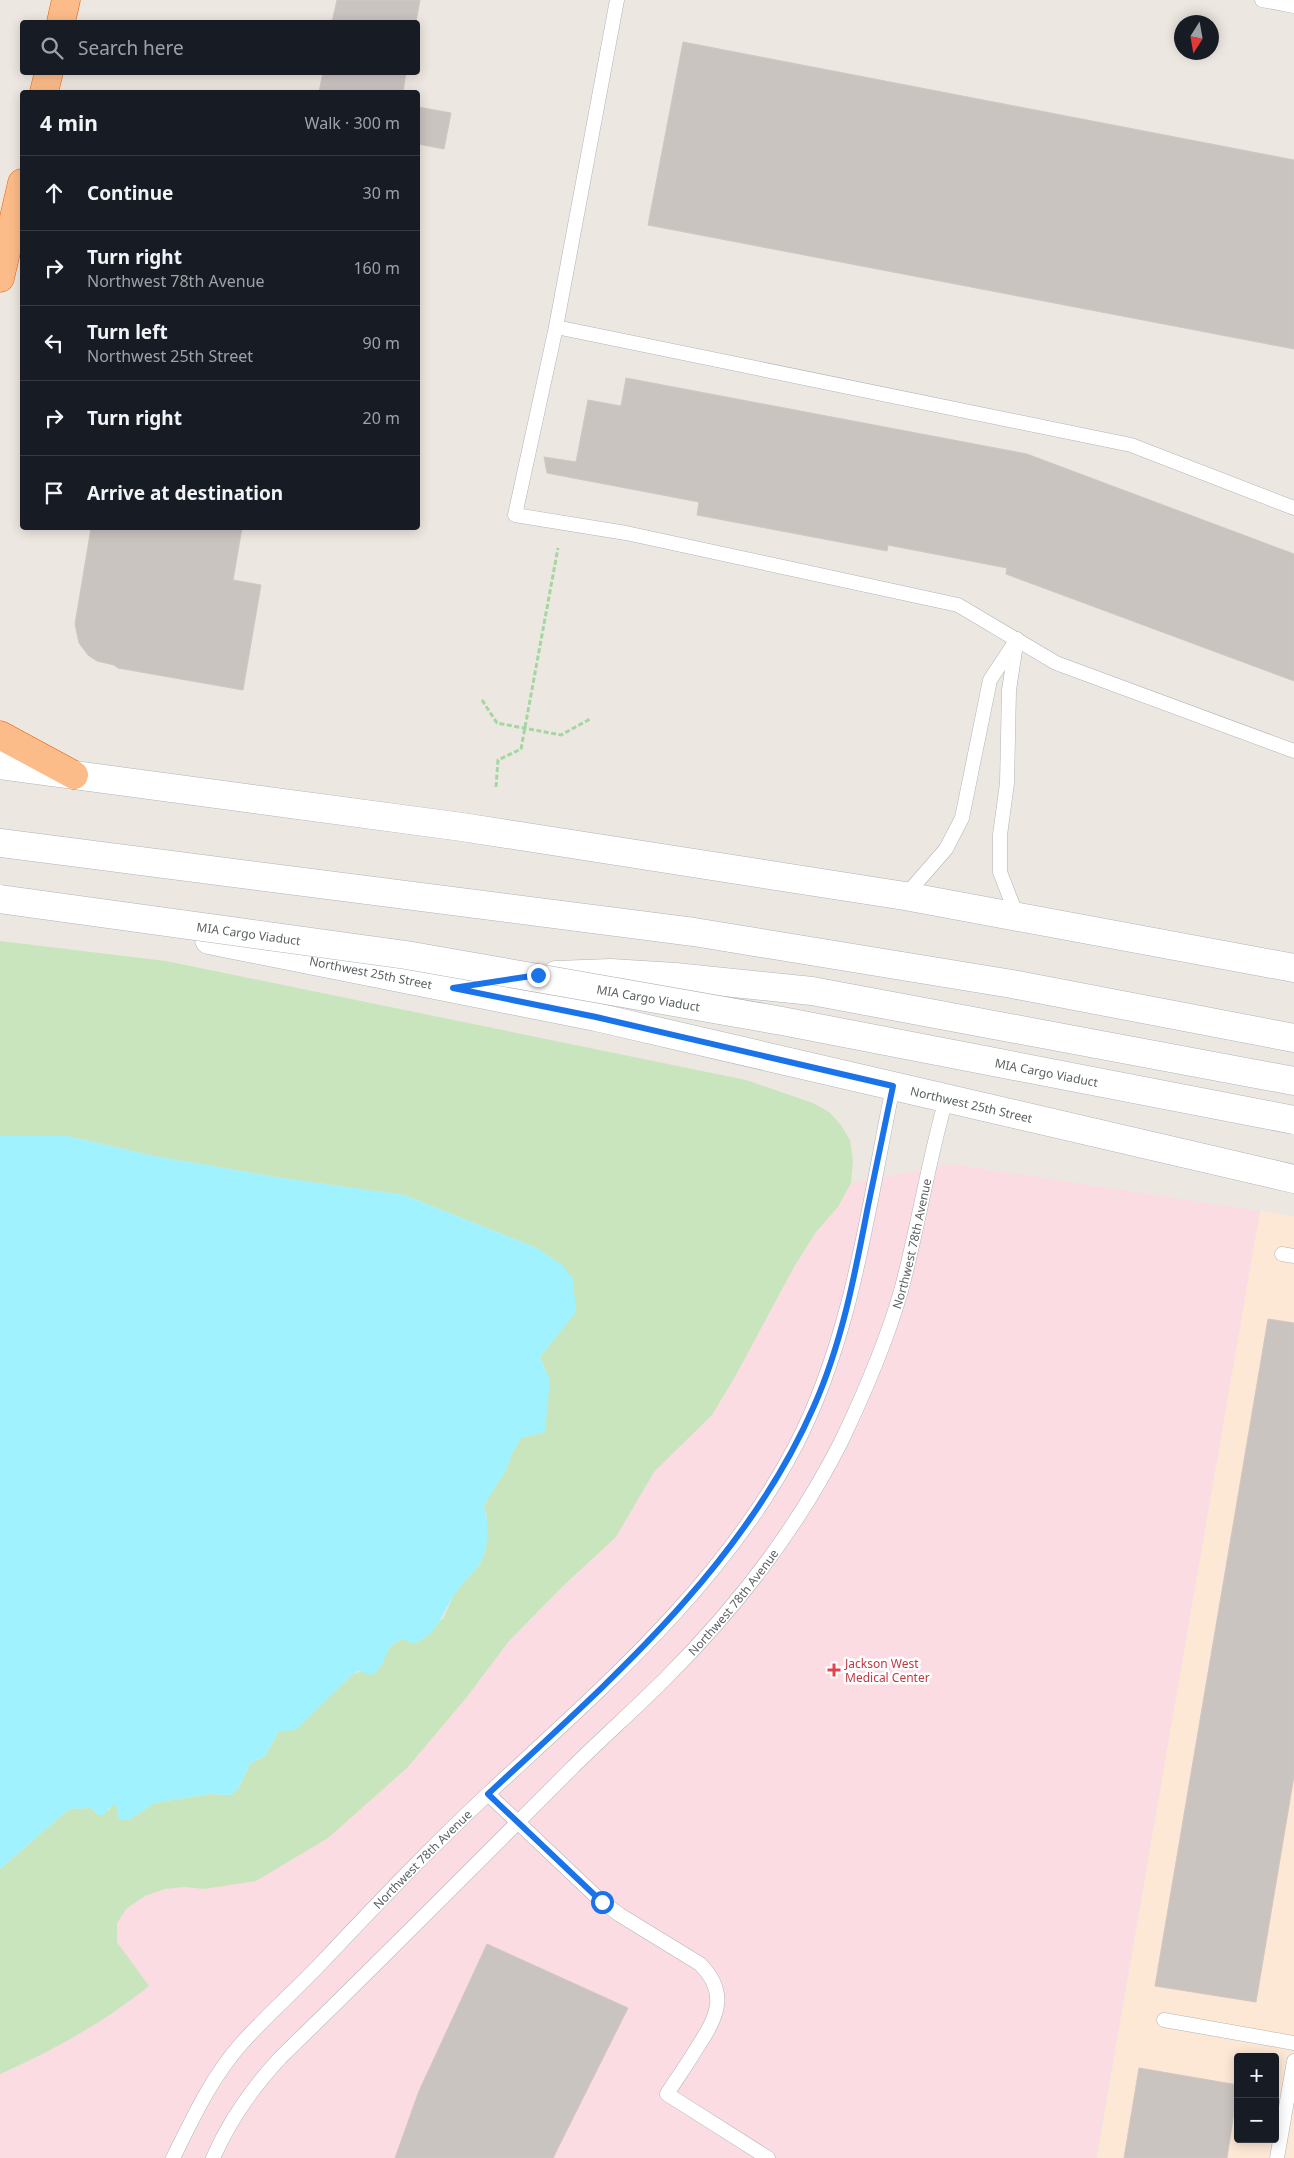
<!DOCTYPE html>
<meta charset="utf-8">
<style>
:root{--surface:#171b24;--page:#242831;--text:#f1f3f6;--muted:#9ea1a6;--line:#363941}
body{margin:0;font-family:"Noto Sans",sans-serif;background:var(--page);color:var(--text)}
.controls{position:absolute;right:15px;bottom:15px;display:grid;overflow:hidden;border-radius:5px;box-shadow:0 2px 12px #0003}
.controls button{width:45px;height:45px;display:grid;place-items:center;padding:0;border:0;border-bottom:1px solid var(--line);background:var(--surface);color:var(--text);font:25px sans-serif}
.compass{position:absolute;left:1174px;top:15px;width:45px;height:45px;border-radius:50%;background:var(--surface);box-shadow:0 2px 12px #0003;rotate:191deg}
.stop{position:absolute;width:15px;height:15px;margin:-11px;border:4px solid #1a73e8;border-radius:50%;background:#fff}
.stop.end{background:#1a73e8;border-color:#fff;box-shadow:0 1px 5px #0008}
.list{margin:0;padding:0;list-style:none}
h2{display:flex;justify-content:space-between;align-items:center;height:65px;margin:0;padding:0 20px;font-size:21px}
h2 small{font-size:16px;font-weight:400;color:var(--muted)}
.list li{display:grid;grid-template-columns:32px 1fr auto;gap:15px;align-items:center;box-sizing:border-box;height:75px;padding:0 20px;border-top:1px solid var(--line)}
.list b{display:block;font-size:19px;white-space:nowrap}
.list p{margin:0;font-size:16px;white-space:nowrap;color:var(--muted)}
.list em{font-size:16px;font-style:normal;color:var(--muted)}
.icon{flex:none;width:28px;height:28px;fill:none;stroke:currentColor;stroke-width:2;stroke-linecap:round;stroke-linejoin:round}
.map{position:relative;flex:none;width:1294px;height:2158px;overflow:hidden}
.search{position:absolute;background:var(--surface);box-shadow:0 2px 12px #0003;left:20px;top:20px;width:400px;height:55px;display:flex;align-items:center;gap:12px;box-sizing:border-box;padding:0 18px;border-radius:5px;color:var(--muted);font-size:19px}
.panel{position:absolute;background:var(--surface);box-shadow:0 2px 12px #0003;left:20px;top:90px;width:400px;height:440px;border-radius:5px}
.map>svg:first-child{display:block}
.commercial{fill:#fde8d6;fill-rule:evenodd}
.medical{fill:#fbdce3}
.green{fill:#c9e5bd}
.water{fill:#a0f2ff}
.building{fill:#cac4c1;stroke:#d1c7c0}
.lines{fill:none;stroke-linecap:round;stroke-linejoin:round}
.lane-casing{stroke:#afb5b7;stroke-width:15}
.secondary-casing{stroke:#aeb4b7;stroke-width:29}
.highway-casing{stroke:#ed5b01;stroke-width:29}
.path{stroke:#a3d7a1;stroke-width:3;stroke-dasharray:5 2.5;stroke-linecap:butt}
.lane{stroke:#fff;stroke-width:14}
.secondary{stroke:#fff;stroke-width:28}
.highway{stroke:#fcbc89;stroke-width:28}
.secondary-bridge-casing{stroke:#aeb4b7;stroke-width:29;stroke-linecap:butt}
.secondary-bridge{stroke:#fff;stroke-width:28}
.route{stroke:#1a73e8;stroke-width:6}
.health-dot{fill:#e0444e;stroke:#fff;stroke-width:2}
.labels{text-anchor:middle;dominant-baseline:central;stroke-width:5;stroke-linejoin:round;paint-order:stroke}
.street-label{font-size:12px;fill:#5a6062;stroke:#fff}
.health-label{font-size:12px;fill:#be3a42;stroke:#fff;text-anchor:start}
</style>
<div class="map">
<svg width="1294" height="2158" viewBox="0 0 1294 2158">
<rect width="100%" height="100%" fill="#ede7e1"/>
<path class="commercial" d="M 1260,1211 L 1294,1216 L 1294,2158 L 1097,2158 ZM 1238,2057 L 1275,2057 L 1275,2139 L 1238,2139 Z"/>
<path class="medical" d="M 952,1164 L 1260,1211 L 1096,2158 L 0,2158 L 0,2074 L 32,2060 L 149,1986 L 117,1942 L 117,1923 L 127,1908 L 145,1896 L 165,1889 L 185,1887 L 204,1889 L 466,1698 L 509,1641 L 563,1586 L 616,1537 L 654,1472 L 712,1415 L 736,1375 L 794,1267 L 816,1232 L 838,1207 L 851,1183 Z"/>
<path class="green" d="M 0,941 L 166,961 L 746,1080 L 813,1103 L 829,1112 L 841,1125 L 850,1140 L 853,1161 L 851,1183 L 838,1207 L 816,1232 L 794,1267 L 736,1375 L 712,1415 L 654,1472 L 616,1537 L 563,1586 L 509,1641 L 466,1698 L 407,1768 L 328,1838 L 256,1881 L 204,1889 L 185,1887 L 165,1889 L 145,1896 L 127,1908 L 117,1923 L 117,1942 L 149,1986 C 104,2022 53,2051 0,2074 L 0,1869 L 69,1809 L 91,1808 L 98,1815 L 109,1810 L 112,1805 L 116,1805 L 118,1809 L 117,1815 L 121,1820 L 129,1820 L 154,1803 L 209,1794 L 231,1795 L 238,1789 L 250,1764 L 265,1756 L 279,1731 L 313,1713 L 353,1674 L 381,1666 L 388,1648 L 398,1641 L 443,1619 L 454,1594 L 480,1564 L 486,1549 L 487,1517 L 484,1505 L 506,1470 L 512,1454 L 550,1381 L 540,1357 L 553,1339 L 537,1248 L 404,1195 L 282,1178 L 154,1156 L 67,1136 L 0,1136 Z"/>
<path class="water" d="M 0,1136 L 67,1136 L 154,1156 L 282,1178 L 404,1195 L 537,1248 L 562,1265 L 573,1279 L 576,1312 L 540,1357 L 550,1381 L 545,1432 L 521,1438 L 512,1454 L 506,1470 L 484,1505 C 489,1522 490,1548 479,1565 C 472,1576 461,1584 454,1595 C 441,1615 439,1633 414,1644 L 403,1639 C 385,1645 389,1654 380,1667 C 378,1670 374,1673 371,1675 L 359,1671 L 353,1674 L 296,1730 L 279,1731 L 265,1756 L 250,1764 L 238,1789 L 231,1795 L 209,1794 L 154,1803 L 129,1820 L 121,1820 L 117,1815 L 118,1809 L 116,1805 L 112,1805 L 103,1815 L 98,1815 L 91,1808 L 69,1809 L 0,1869 Z"/>
<path class="building" d="M 337,0 L 420,0 L 416,22 L 332,22 Z
M 683,42 L 1294,160 L 1294,349 L 648,225 Z
M 323,72 L 406,72 L 403,92 L 319,92 Z
M 418,107 L 451,113 L 444,149 L 418,144 Z
M 626,378 L 1027,454 L 1294,554 L 1294,681 L 1006,574 L 1007,568 L 888,545 L 887,551 L 697,515 L 699,502 L 547,473 L 544,457 L 576,462 L 588,400 L 621,406 Z
M 91,528 L 242,528 L 233,580 L 261,585 L 243,690 L 118,668 L 114,665 L 97,661 L 88,655 L 79,643 L 75,624 Z
M 1268,1319 L 1294,1323 L 1294,1776 L 1256,2002 L 1155,1986 Z
M 487,1944 L 628,2008 L 553,2158 L 395,2158 L 419,2091 Z
M 1139,2068 L 1238,2085 L 1227,2158 L 1124,2158 Z"/>
<g class="lines">
<g class="lane-casing">
<g id="lane">
<path d="M 617,0 L 556,327 L 515,515 L 626,533 L 958,605 L 1056,663 L 1294,751"/>
<path d="M 1262,0 L 1294,6"/>
<path d="M 556,327 L 1131,445 L 1294,508"/>
<path d="M 1016,644 L 1009,690 L 1007,783 L 1000,835 L 1000,872 L 1017,916"/>
<path d="M 905,896 L 946,849 L 962,818 L 990,680 L 1017,639"/>
<path d="M 1282,1254 L 1294,1256"/>
<path d="M 488,1794 L 602,1902 L 620,1915 L 700,1964 C 731,1995 715,2020 695,2051 C 686,2066 676,2080 667,2094 L 768,2158"/>
<path d="M 1164,2020 L 1294,2043"/>
<path id="s1" d="M 173,2158 C 193,2118 211,2078 241,2044 C 268,2014 298,1988 325,1959 C 379,1902 432,1846 489,1793 C 602,1688 724,1584 796,1445 C 853,1334 868,1207 893,1087"/>
<path id="s2" d="M 213,2158 C 230,2119 252,2088 281,2057 C 379,1962 475,1865 571,1769 C 602,1738 635,1709 666,1678 C 735,1609 797,1529 841,1442 C 864,1394 886,1343 901,1291 C 918,1228 928,1162 946,1099"/>
<path d="M 1277,2158 L 1294,2061"/>
</g>
</g>
<g class="secondary-casing">
<g id="secondary">
<path d="M 0,765 L 462,827 L 905,896 L 1294,968"/>
<path d="M 0,843 L 694,932 L 1012,984 L 1294,1038"/>
<path id="s3" d="M 209,940 L 596,1017 L 1294,1179"/>
<path d="M 556,975 L 611,973 L 675,977 L 812,991 L 1294,1081"/>
</g>
</g>
<g class="highway-casing">
<path id="highway" d="M 61,22 L 66,0
M 44,92 L 49,72
M 0,278 L 22,183
M 0,735 L 74,775"/>
</g>
<path class="path" d="M 482,700 L 497,723 L 561,735 L 590,719
M 496,787 L 498,760 L 521,749 L 558,548"/>
<use href="#lane" class="lane"/>
<use href="#secondary" class="secondary"/>
<use href="#highway" class="highway"/>
<g class="secondary-bridge-casing">
<g id="secondary-bridge">
<path id="s4" d="M 0,899 L 406,955 L 782,1021 L 1294,1120"/>
</g>
</g>
<use href="#secondary-bridge" class="secondary-bridge"/>
</g>
<g class="lines">
<path class="route" d="M 538,975 L 453,988 L 596,1017 L 893,1086 C 885,1126 876,1166 868,1206 C 855,1274 842,1343 814,1406 C 745,1564 612,1679 488,1794 L 602,1902"/>
</g>
<path class="health-dot" d="M831.5 1662.5h5v5h5v5h-5v5h-5v-5h-5v-5h5z"/>
<g class="labels">
<g class="street-label">
<text stroke="none"><textPath href="#s4" startOffset="251">MIA Cargo Viaduct</textPath></text>
<text stroke="none"><textPath href="#s3" startOffset="165">Northwest 25th Street</textPath></text>
<text stroke="none"><textPath href="#s4" startOffset="656">MIA Cargo Viaduct</textPath></text>
<text stroke="none"><textPath href="#s4" startOffset="1061">MIA Cargo Viaduct</textPath></text>
<text stroke="none"><textPath href="#s3" startOffset="780">Northwest 25th Street</textPath></text>
<text stroke="none"><textPath href="#s2" startOffset="1169">Northwest 78th Avenue</textPath></text>
<text stroke="none"><textPath href="#s2" startOffset="764">Northwest 78th Avenue</textPath></text>
<text stroke="none"><textPath href="#s1" startOffset="392">Northwest 78th Avenue</textPath></text>
</g>
<g class="health-label">
<text x="845" y="1663">Jackson West<tspan x="845" dy="14">Medical Center</tspan></text>
</g>
</g>
</svg>
<div class="controls">
<button>+</button>
<button>−</button>
</div>
<svg class="compass" viewBox="-18 -18 36 36"><path d="M0-13l5 13h-10z" fill="#e53935"/><path d="M0 13l5-13h-10z" fill="#9ea1a6"/></svg>
<div class="stop" style="left:602px;top:1902px"></div>
<div class="stop end" style="left:538px;top:975px"></div>
<div class="search"><svg class="icon" aria-label="search" viewBox="0 0 24 24"><circle cx="10" cy="10" r="6"/><path d="M15 15l6 6"/></svg>Search here</div>
<section class="panel">
<h2>4 min<small>Walk · 300 m</small></h2>
<ul class="list">
<li><svg class="icon" aria-label="ahead" viewBox="0 0 24 24"><path d="M12 20V5M6 11l6-6 6 6"/></svg><div><b>Continue</b></div><em>30 m</em></li>
<li><svg class="icon" aria-label="right" viewBox="0 0 24 24"><path d="M7 20v-9h11M14 6l5 5-5 5"/></svg><div><b>Turn right</b><p>Northwest 78th Avenue</p></div><em>160 m</em></li>
<li><svg class="icon" aria-label="left" viewBox="0 0 24 24"><path d="M17 20v-9H6M10 6l-5 5 5 5"/></svg><div><b>Turn left</b><p>Northwest 25th Street</p></div><em>90 m</em></li>
<li><svg class="icon" aria-label="right" viewBox="0 0 24 24"><path d="M7 20v-9h11M14 6l5 5-5 5"/></svg><div><b>Turn right</b></div><em>20 m</em></li>
<li><svg class="icon" aria-label="arrive" viewBox="0 0 24 24"><path d="M6 21V4h12l-3 4 3 4H6"/></svg><div><b>Arrive at destination</b></div></li>
</ul>
</section>
</div>
